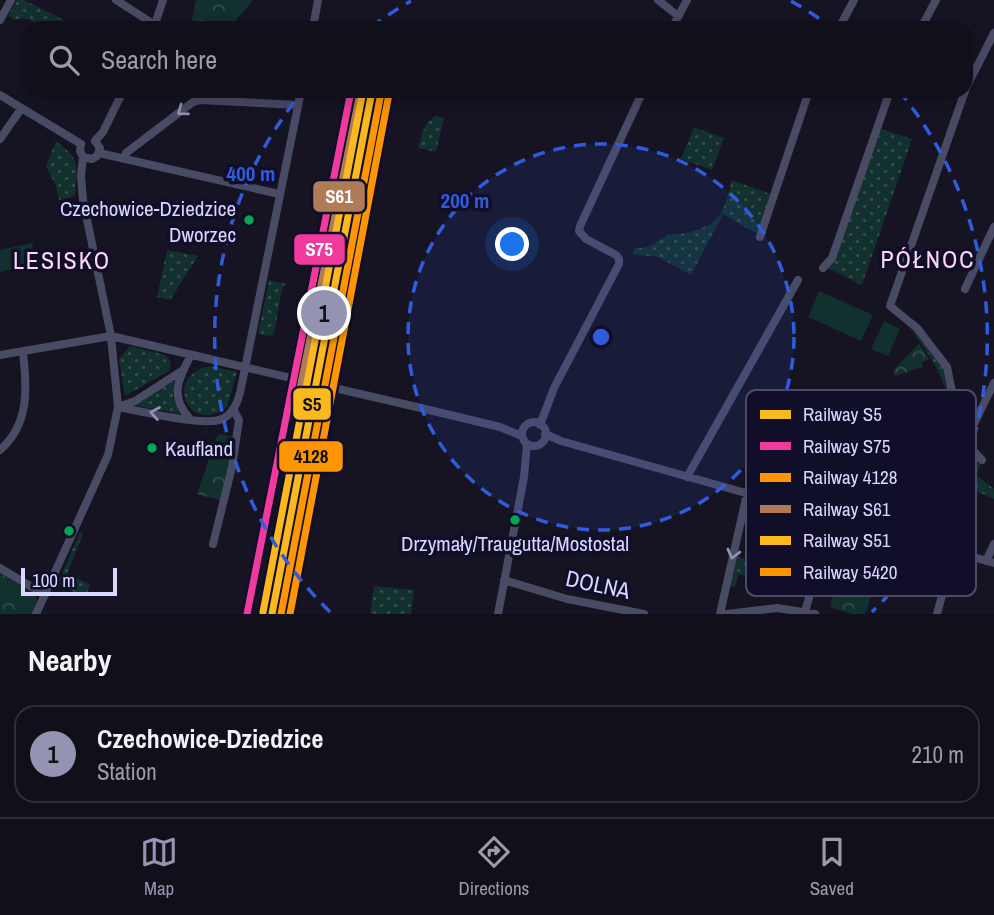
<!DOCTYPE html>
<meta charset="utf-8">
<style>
:root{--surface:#100f1a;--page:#1e1d27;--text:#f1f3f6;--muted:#9c9ca2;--line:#302f39;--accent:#9493b2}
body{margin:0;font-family:"Archivo Narrow",sans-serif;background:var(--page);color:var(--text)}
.scale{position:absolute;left:21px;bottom:18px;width:96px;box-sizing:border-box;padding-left:7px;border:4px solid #d8d7ff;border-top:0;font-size:19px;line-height:24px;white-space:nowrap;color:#d8d7ff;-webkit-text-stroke:5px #110e29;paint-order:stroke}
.you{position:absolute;left:513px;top:245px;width:24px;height:24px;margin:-18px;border:5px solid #fff;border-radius:50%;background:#1a73e8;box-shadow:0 0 0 10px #1a73e833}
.badge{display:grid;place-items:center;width:46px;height:46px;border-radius:50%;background:var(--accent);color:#111;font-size:23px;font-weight:700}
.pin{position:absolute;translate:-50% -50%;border:4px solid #fff;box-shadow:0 2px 7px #0006}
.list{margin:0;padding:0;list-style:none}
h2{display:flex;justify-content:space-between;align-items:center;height:91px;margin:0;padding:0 28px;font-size:30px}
h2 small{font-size:23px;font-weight:400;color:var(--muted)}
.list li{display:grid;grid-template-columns:46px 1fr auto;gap:21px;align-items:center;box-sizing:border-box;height:98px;margin:0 14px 14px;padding:0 14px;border:2px solid var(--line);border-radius:21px}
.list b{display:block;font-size:26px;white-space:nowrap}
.list p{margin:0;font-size:23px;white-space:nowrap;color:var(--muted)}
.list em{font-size:23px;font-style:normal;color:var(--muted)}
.icon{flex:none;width:38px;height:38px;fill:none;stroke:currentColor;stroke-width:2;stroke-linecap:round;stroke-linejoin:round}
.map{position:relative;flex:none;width:994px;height:614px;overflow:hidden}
.search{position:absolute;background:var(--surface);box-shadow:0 4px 18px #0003;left:21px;right:21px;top:21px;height:77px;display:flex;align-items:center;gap:18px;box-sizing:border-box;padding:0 24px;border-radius:21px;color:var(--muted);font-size:26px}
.sheet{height:203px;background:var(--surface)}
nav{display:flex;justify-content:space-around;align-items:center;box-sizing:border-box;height:98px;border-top:2px solid var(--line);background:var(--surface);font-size:19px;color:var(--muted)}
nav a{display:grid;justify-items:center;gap:4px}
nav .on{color:var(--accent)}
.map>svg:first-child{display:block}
.grass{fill:url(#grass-dots)}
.forest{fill:url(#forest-crowns)}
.pitch{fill:#12302e}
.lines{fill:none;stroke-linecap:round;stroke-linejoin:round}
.minor{stroke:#494a64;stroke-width:8}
.minor-bridge{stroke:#494a64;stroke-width:8}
.rail-1-casing{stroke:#110e29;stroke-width:12}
.rail-2-casing{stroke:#110e29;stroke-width:12}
.rail-3-casing{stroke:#110e29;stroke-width:12}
.rail-4-casing{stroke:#110e29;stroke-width:12}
.rail-5-casing{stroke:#110e29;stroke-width:12}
.rail-6-casing{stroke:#110e29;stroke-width:12}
.rail-1{stroke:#fbb81f;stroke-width:7}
.rail-2{stroke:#f13a9d;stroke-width:7}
.rail-3{stroke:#ff9500;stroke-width:7}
.rail-4{stroke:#b07c57;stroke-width:7}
.rail-5{stroke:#fbb81f;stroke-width:7}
.rail-6{stroke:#ff9500;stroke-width:7}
.oneway{stroke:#9090b2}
.ring{fill:none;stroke:#305cdc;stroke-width:3.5;stroke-dasharray:12 9}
.bus-dot{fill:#00a651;stroke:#110e29;stroke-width:2.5}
.labels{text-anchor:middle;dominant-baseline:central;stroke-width:7;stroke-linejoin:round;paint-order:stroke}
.bus-label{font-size:21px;fill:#d8d7ff;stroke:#110e29;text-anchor:end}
.street-label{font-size:23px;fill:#d8d7ff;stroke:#110e29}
.neighbourhood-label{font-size:24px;letter-spacing:2px;fill:#ffd9f4;stroke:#110e29}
.key{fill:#110e29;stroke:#4d4a69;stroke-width:2}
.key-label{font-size:19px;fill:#d8d7ff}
.centre{fill:#305cdc;stroke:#110e29;stroke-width:3.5}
.ring-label{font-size:21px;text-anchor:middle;font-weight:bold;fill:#305cdc;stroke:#110e29;stroke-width:7;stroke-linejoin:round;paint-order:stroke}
.line-badge{stroke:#110e29;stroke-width:2.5}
.badge-label{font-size:19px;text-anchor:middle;font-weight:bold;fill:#fff}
.pale-badge-label{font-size:19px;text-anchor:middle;font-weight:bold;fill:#111}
</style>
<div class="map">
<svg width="994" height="614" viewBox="0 0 994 614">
<defs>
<pattern id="grass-dots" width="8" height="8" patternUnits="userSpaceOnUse" patternTransform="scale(1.75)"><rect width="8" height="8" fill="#12302e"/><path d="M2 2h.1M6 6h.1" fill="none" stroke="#344d4d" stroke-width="1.8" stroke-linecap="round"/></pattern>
<pattern id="forest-crowns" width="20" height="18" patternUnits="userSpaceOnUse" patternTransform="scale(1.75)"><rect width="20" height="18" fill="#12302e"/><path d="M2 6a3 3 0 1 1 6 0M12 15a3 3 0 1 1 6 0" fill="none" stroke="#344d4d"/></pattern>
</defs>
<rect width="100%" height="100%" fill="#161423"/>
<path class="grass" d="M 17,0 L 24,0 L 64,20 C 35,41 39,12 15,20 L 8,16 Z
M 435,116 L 444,118 L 436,152 L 418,148 C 422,135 423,124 435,116 Z
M 694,127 L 724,138 L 712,170 L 681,159 Z
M 881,129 L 912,139 L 862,285 L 826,267 L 834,259 Z
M 56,141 C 83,162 76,165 75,196 L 59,200 L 56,186 L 46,166 Z
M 732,180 L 770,194 L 758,234 L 723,214 L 691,275 L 658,257 L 632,254 L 635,248 C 653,249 654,241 669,235 C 676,233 684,234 691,232 C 724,222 724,210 732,180 Z
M 167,250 L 198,256 L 170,300 L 157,297 Z
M 269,280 L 286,284 L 282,289 L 274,334 L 271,336 L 258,334 Z
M 904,321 L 941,362 L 948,383 L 962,440 L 957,479 L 950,480 C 952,464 956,446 955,430 C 950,384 932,356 904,321 Z
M 130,346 L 165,355 L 171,361 L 169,371 L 125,396 L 119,359 Z
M 211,366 L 237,372 L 227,407 C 187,437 163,374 211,366 Z
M 174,381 L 173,398 L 180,414 L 137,406 L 136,403 Z
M 966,451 L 971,452 L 981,463 L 976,475 L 994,489 L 994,499 L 963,485 Z
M 80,532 L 83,534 L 67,574 L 90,584 L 87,593 L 83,596 L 61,586 L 59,581 Z
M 736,556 L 767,566 L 763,581 L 739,574 L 735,587 L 728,586 Z
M 374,586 L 414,590 L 411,614 L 370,614 Z"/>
<path class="forest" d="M 196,0 L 253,0 C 229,31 227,28 190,28 Z
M 919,344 L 929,359 L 922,362 L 923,367 L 895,376 L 893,370 Z
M 218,434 L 234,437 L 223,501 L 197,494 Z
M 0,573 L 36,596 L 37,601 L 32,614 L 0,614 Z
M 863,587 L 873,590 L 865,614 L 852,614 L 830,607 L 832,598 Z"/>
<path class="pitch" d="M 32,243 L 36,264 L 0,272 L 0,250 Z
M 819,291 L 873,315 L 861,341 L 808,317 Z
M 884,321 L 900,329 L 888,356 L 871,349 Z"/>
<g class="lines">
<path class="minor" d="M 116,0 L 155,25
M 658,0 L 678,16
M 0,20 L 11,0
M 154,27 L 163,0
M 313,28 L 318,0
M 672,28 L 687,0
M 839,28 L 854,0
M 921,28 L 936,0
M 966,88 L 994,33
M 965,91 L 890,306 L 917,328 L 947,367 L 960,431 L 965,442 L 982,460
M 0,95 L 81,144
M 0,139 L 21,109
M 95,141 L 103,132 L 123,91
M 99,153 L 279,194
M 83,157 L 92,159 L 97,156 L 100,148 L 95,141
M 124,159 L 126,153 L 193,102 L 200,100 L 298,105
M 760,237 L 809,91
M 823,268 L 832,258 L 890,91
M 965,289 L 994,227
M 0,355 L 111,336 L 231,364
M 121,406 L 135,401 L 183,370
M 118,407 C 140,411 204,427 222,419 C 232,415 237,404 240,393 L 301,91
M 421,408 L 500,427 L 522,436
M 190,419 C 169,396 178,380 191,355
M522 434a12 12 0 1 1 24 0a12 12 0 1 1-24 0Z
M 540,425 L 554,388 L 619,264 L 619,259 L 616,255 L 586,239 L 579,231 L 580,226 L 643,91
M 545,434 L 561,441 L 994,563
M 0,450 C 30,424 27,387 23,352
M 687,477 L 798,280
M 213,544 L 232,467 L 239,420 L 233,409
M 986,561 L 994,544
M 0,568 L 45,595
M 504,580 L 567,599 L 644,614
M 805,612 L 812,587
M 36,614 L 108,455 L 118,407 L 111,336 L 83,200 L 81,176 L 83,157 L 80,151 L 81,144
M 498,614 L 524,477 L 527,444
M 720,614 L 747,494
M 727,614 L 777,608 L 815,614
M 937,614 L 954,551 L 965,442 L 994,383"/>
<path class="minor-bridge" d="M 231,364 L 421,408"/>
<g class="rail-1-casing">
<path id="rail-1" d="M 272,614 L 372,91"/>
</g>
<g class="rail-2-casing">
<path id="rail-2" d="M 247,614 L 351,91"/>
</g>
<g class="rail-3-casing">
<path id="rail-3" d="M 281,614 L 381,93"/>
</g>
<g class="rail-4-casing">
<path id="rail-4" d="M 297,403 L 360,93"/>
</g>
<g class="rail-5-casing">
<path id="rail-5" d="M 263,612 L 363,91"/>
</g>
<g class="rail-6-casing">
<path id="rail-6" d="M 290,614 L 389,94"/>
</g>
<use href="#rail-1" class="rail-1"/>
<use href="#rail-2" class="rail-2"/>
<use href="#rail-3" class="rail-3"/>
<use href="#rail-4" class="rail-4"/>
<use href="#rail-5" class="rail-5"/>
<use href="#rail-6" class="rail-6"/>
</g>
<defs><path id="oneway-chevron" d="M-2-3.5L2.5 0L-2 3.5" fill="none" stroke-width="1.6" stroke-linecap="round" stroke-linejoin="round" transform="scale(1.75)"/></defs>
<g class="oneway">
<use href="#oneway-chevron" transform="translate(182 111) rotate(143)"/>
<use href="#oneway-chevron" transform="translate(155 413) rotate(-170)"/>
<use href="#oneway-chevron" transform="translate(733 554) rotate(104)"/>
</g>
<circle cx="601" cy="337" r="193" fill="#305cdc" fill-opacity=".12"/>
<g class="ring">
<circle cx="601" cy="337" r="193"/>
<path d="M330 612A386 386 0 0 1 303 91M371 27A386 386 0 0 1 411 1M791 1A386 386 0 0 1 831 27M899 91A386 386 0 0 1 872 612"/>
</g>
<g class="bus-dot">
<circle cx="249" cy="220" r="6"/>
<circle cx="152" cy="448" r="6"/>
<circle cx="515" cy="520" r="6"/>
<circle cx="69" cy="531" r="6"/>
</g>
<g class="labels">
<g class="bus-label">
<text x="236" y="208">Czechowice-Dziedzice<tspan x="236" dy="26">Dworzec</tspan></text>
<text x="165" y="448" text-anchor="start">Kaufland</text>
<text x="515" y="543" text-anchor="middle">Drzymały/Traugutta/Mostostal</text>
</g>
<g class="street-label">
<text transform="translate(598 584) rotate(12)">DOLNA</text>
</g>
<g class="neighbourhood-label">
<text x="928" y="259">PÓŁNOC</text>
<text x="62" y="260">LESISKO</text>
</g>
</g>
<rect x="746" y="390" width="230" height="206" rx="10" class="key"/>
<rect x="760" y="410" width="31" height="9" fill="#fbb81f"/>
<rect x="760" y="442" width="31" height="8" fill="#f13a9d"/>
<rect x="760" y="473" width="31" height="9" fill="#ff9500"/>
<rect x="760" y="505" width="31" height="8" fill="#b07c57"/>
<rect x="760" y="536" width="31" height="9" fill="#fbb81f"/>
<rect x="760" y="568" width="31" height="8" fill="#ff9500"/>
<g class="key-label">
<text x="803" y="421">Railway S5</text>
<text x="803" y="453">Railway S75</text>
<text x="803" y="484">Railway 4128</text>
<text x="803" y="516">Railway S61</text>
<text x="803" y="547">Railway S51</text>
<text x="803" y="579">Railway 5420</text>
</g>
<circle cx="601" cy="337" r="10" class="centre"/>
<g class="ring-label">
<text x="251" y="181">400 m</text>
<text x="465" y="208">200 m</text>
</g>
<g class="line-badge">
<rect x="312" y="180" width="54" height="33" rx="7" fill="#b07c57"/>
<rect x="293" y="233" width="53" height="33" rx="7" fill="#f13a9d"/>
<rect x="292" y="387" width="40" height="34" rx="7" fill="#fbb81f"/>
<rect x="278" y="440" width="66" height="33" rx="7" fill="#ff9500"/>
</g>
<g class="badge-label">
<text x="339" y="203">S61</text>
<text x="319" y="256">S75</text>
</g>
<g class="pale-badge-label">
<text x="312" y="411">S5</text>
<text x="311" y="463">4128</text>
</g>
</svg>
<div class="scale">100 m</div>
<div class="you"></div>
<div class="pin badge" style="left:324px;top:313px">1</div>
<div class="search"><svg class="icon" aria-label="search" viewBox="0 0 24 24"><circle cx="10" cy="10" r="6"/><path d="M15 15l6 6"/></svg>Search here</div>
</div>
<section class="sheet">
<h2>Nearby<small></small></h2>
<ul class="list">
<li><span class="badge">1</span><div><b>Czechowice-Dziedzice</b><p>Station</p></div><em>210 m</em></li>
</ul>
</section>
<nav>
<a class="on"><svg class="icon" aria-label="map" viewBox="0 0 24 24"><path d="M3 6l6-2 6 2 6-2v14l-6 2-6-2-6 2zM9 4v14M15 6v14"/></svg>Map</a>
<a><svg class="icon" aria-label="directions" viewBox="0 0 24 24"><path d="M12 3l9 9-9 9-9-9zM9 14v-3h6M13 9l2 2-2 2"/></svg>Directions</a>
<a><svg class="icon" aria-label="saved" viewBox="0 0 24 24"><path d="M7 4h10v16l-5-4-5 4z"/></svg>Saved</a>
</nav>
